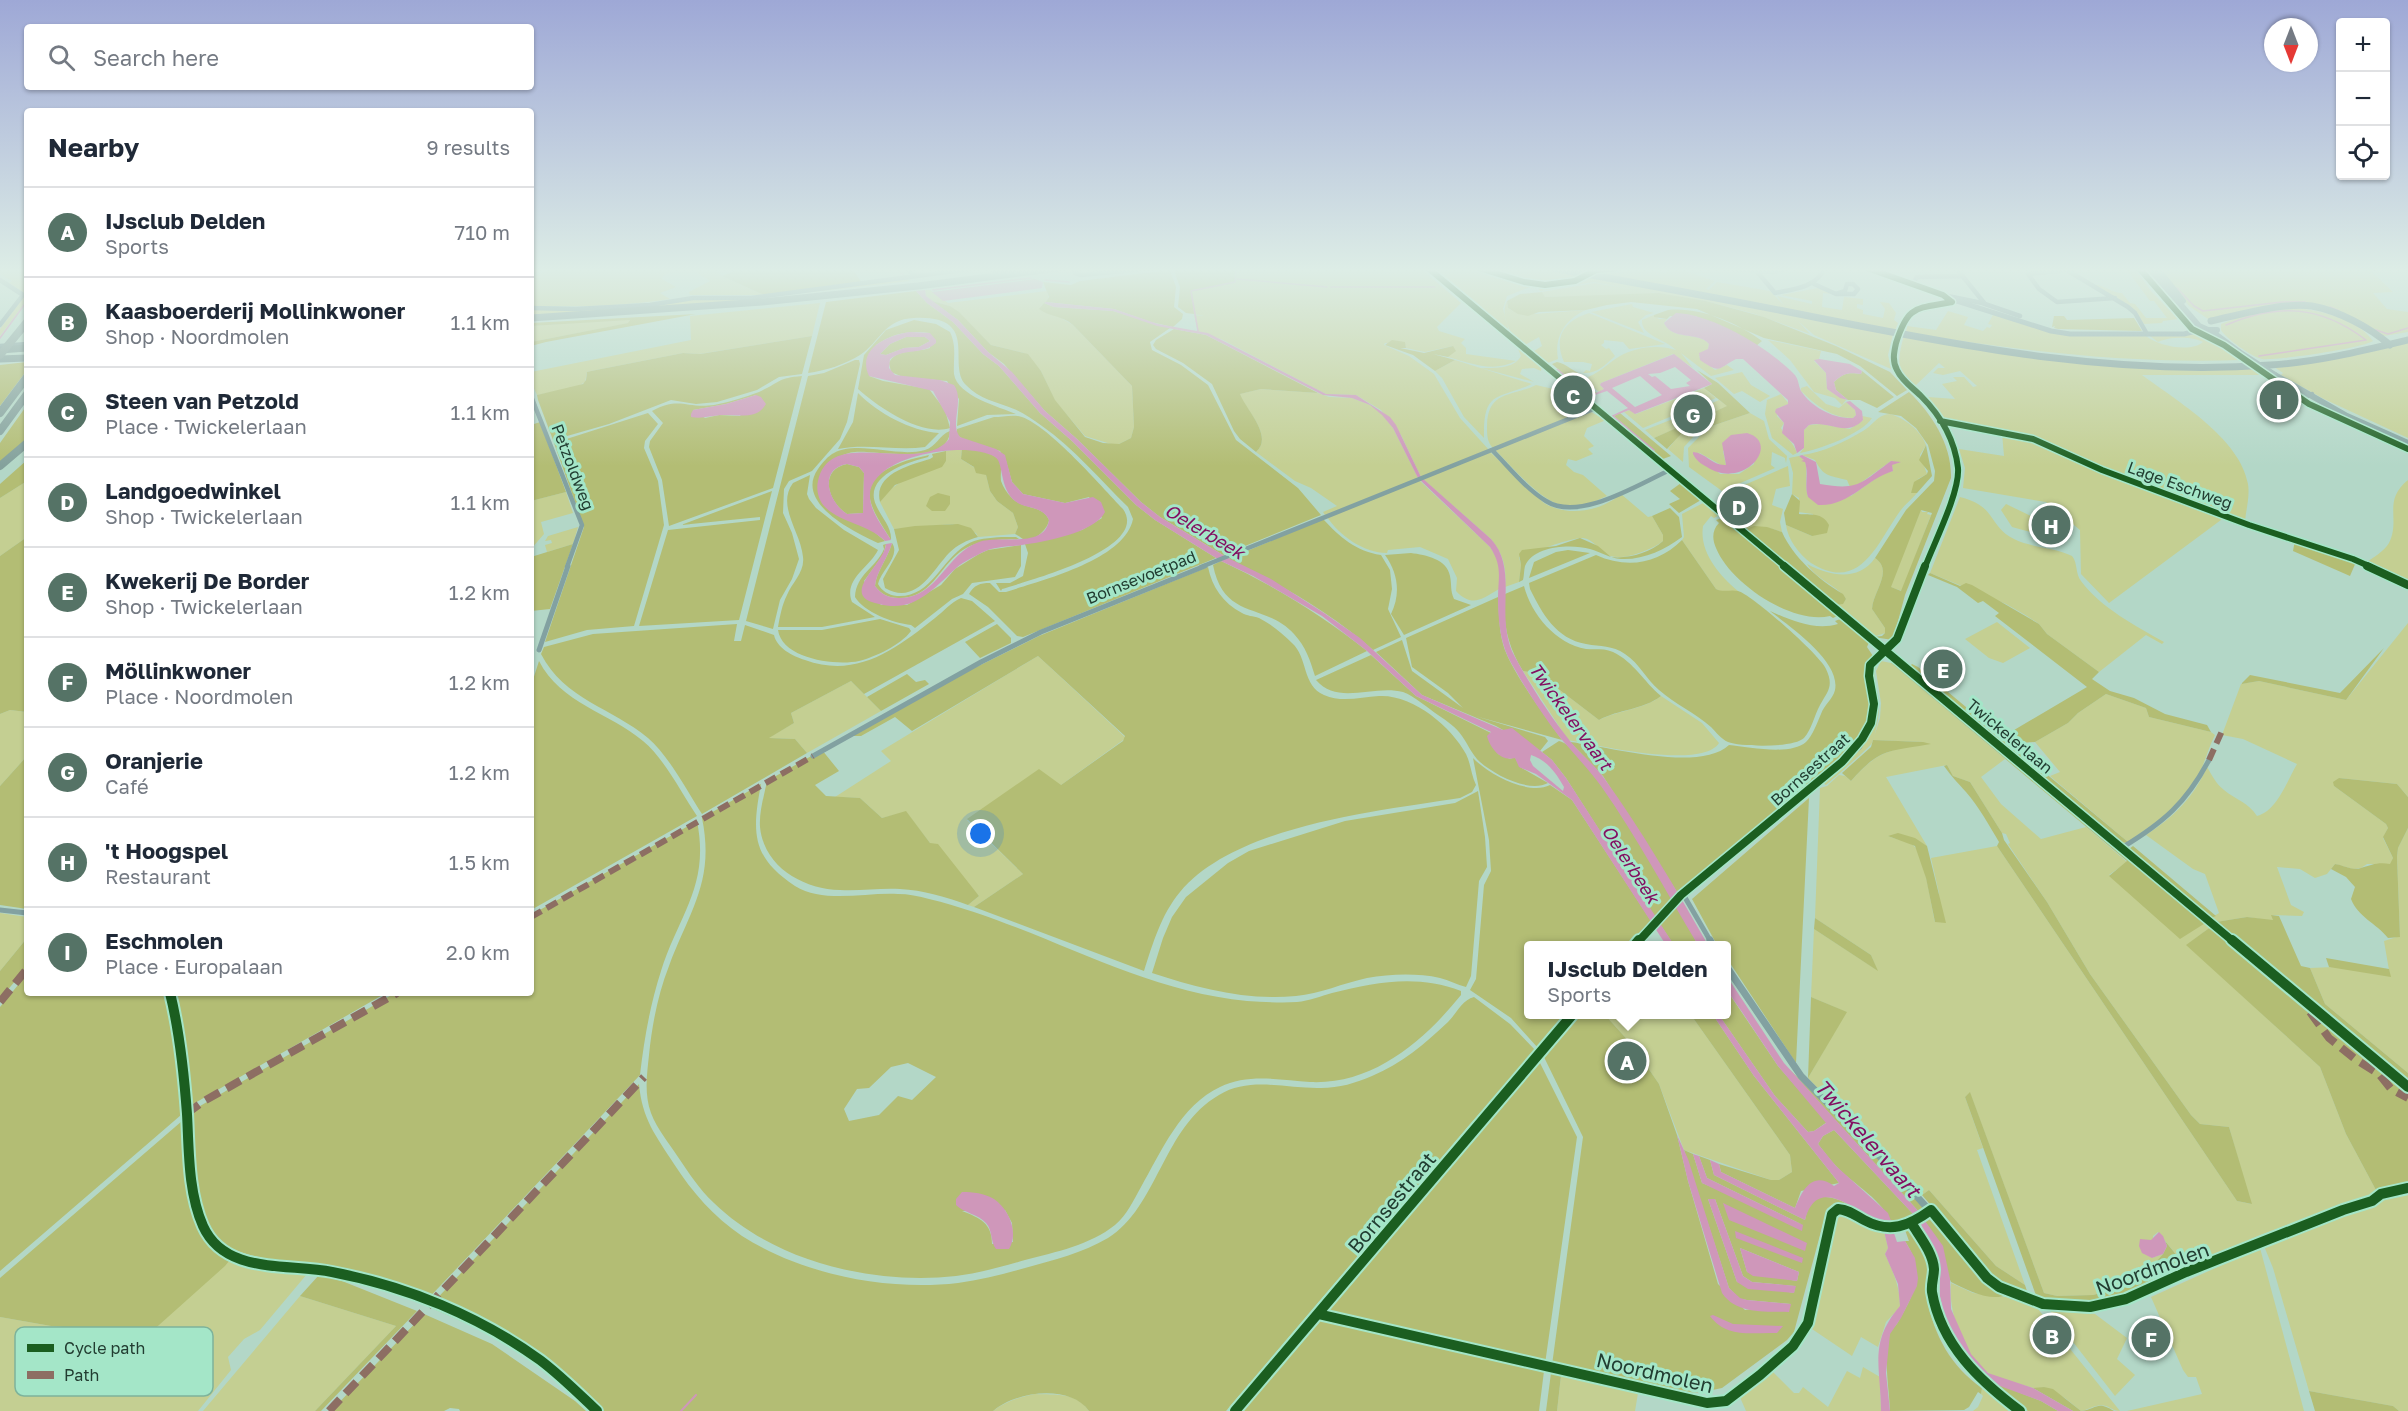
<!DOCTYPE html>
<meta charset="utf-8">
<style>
:root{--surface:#fff;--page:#f6f6f7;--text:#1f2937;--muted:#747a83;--line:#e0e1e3;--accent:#557366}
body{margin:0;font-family:"Golos Text",sans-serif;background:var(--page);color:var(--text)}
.controls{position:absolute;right:18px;top:18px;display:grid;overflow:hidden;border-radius:6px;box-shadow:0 2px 4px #0004}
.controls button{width:54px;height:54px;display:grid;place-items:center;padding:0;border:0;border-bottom:2px solid var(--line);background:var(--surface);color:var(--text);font:30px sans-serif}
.compass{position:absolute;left:2264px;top:18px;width:54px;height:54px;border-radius:50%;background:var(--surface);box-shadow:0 2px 4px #0004;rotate:180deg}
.you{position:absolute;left:981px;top:834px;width:21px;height:21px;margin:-15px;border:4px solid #fff;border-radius:50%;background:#1a73e8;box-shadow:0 0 0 9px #1a73e833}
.badge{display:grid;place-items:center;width:39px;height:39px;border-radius:50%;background:var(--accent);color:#fff;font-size:20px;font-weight:700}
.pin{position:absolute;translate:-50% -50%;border:3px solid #fff;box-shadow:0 2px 6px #0006}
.popup{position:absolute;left:1524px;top:941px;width:207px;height:78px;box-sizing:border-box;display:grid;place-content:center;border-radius:6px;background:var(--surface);filter:drop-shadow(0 2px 4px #0005);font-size:20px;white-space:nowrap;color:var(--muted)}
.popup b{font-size:22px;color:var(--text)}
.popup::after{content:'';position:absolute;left:50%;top:100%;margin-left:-12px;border:12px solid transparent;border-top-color:var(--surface)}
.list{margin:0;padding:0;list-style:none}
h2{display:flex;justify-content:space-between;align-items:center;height:78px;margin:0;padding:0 24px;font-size:26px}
h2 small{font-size:20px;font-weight:400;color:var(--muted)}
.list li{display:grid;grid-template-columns:39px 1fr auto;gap:18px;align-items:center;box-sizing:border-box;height:90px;padding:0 24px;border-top:2px solid var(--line)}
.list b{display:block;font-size:22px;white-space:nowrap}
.list p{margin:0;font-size:20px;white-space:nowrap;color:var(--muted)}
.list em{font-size:20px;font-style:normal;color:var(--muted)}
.icon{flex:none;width:33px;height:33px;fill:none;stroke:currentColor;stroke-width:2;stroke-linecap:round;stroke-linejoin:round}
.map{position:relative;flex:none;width:2408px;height:1411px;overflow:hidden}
.search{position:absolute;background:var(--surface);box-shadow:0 2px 4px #0004;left:24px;top:24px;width:510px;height:66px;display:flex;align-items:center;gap:15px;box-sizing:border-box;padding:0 21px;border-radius:6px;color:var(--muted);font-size:22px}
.panel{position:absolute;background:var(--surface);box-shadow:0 2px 4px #0004;left:24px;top:108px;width:510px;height:888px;border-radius:6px}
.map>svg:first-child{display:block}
.green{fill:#c4cf92;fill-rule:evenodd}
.forest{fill:#b3bd74;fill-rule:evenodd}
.water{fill:#cf97ba;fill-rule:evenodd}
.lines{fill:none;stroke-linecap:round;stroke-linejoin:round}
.stream-far1{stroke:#cf97ba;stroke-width:1.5}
.stream{stroke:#cf97ba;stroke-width:2}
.minor-far2{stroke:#82a1a1;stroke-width:4.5}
.minor-far1{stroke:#82a1a1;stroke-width:5}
.minor{stroke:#82a1a1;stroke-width:7}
.tertiary-far2{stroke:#82a1a1;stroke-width:5}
.tertiary-far1{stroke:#82a1a1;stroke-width:7}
.tertiary{stroke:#82a1a1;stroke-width:9}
.secondary{stroke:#81a19e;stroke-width:6}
.primary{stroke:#7d9c98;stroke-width:7}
.motorway{stroke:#84a19c;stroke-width:8}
.tertiary-bridge{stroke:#82a1a1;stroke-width:5}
.secondary-bridge{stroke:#81a19e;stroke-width:6}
.quiet-far1{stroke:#8d6e63;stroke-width:6;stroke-dasharray:12 6;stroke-linecap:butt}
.quiet{stroke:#8d6e63;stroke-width:8;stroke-dasharray:16 8;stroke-linecap:butt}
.cycleway-far2-casing{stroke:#a4e6c8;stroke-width:9}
.cycleway-far1-casing{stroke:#a4e6c8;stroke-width:11}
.cycleway-casing{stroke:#a4e6c8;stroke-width:14}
.cycleway-far2{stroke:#1b5e20;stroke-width:6}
.cycleway-far1{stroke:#1b5e20;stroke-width:8}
.cycleway{stroke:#1b5e20;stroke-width:10}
.labels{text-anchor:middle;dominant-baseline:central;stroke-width:6;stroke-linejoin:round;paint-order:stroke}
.street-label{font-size:16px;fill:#223d31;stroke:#a4e6c8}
.water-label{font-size:18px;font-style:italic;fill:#830f61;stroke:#a4e6c8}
.near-street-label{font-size:20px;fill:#223d31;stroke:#a4e6c8}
.near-water-label{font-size:21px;font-style:italic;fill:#830f61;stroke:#a4e6c8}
.key{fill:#a4e6c8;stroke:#7db39b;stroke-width:1.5}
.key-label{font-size:16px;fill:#223d31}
</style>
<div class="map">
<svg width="2408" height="1411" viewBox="0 0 2408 1411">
<rect width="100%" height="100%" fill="#b3d7c7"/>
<path class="green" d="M 0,268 L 27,268 L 27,300 L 0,336 L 0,329 L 26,294 L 9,283 L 12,281 L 0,274 Z
M 551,268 L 664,268 L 671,272 L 663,276 L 662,279 L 676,287 L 660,293 L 670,299 C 624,306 577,307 531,306 L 531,278 Z
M 690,268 L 713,268 L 722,276 L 764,295 L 690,295 L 689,292 L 710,281 Z
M 1236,268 L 1382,268 L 1389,272 L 1404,268 L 1420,268 L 1461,303 L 1437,327 L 1439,331 L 1465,339 L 1461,343 L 1466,348 L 1466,354 L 1516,361 C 1493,373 1470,363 1448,357 L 1453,346 L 1425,352 L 1406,348 L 1406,345 L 1385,343 L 1384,345 L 1409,356 L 1434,374 L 1460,418 L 1489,450 L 1421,477 L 1401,435 L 1381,410 L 1356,395 L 1326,394 L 1223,340 L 1198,331 L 1194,315 L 1204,316 L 1194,314 L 1191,291 L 1235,282 Z
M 1435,268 L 1540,268 L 1580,275 L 1567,280 L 1565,278 L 1546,281 L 1551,283 L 1530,287 L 1507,296 L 1503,309 L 1510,335 L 1479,309 L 1482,307 Z
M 1624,268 L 1639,268 L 1650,272 L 1655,269 L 1664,273 L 1676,268 L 1715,281 L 1706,289 L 1709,290 L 1717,282 L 1770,291 L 1784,305 L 1777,296 L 1812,304 L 1812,301 L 1781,295 L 1818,288 L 1831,294 L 1823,293 L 1822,307 L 1842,310 L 1844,297 L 1863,299 L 1863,305 L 1857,304 L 1857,308 L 1863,310 L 1863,314 L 1883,318 L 1885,309 L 1880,302 L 1889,303 L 1896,313 L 1894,320 L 1898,323 L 1895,330 L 1591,273 Z
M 2129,268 L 2135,268 L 2150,290 L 2178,319 L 2163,321 L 2162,323 L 2144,324 L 2136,312 L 2094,285 C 2104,284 2111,293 2122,293 L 2130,303 L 2135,304 L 2146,318 L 2167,318 L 2154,301 L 2150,301 L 2127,270 Z
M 2159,268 L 2368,268 L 2393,292 L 2373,293 L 2387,309 L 2408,312 L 2408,332 L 2384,336 L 2358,322 L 2301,304 L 2208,319 L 2189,306 Z
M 1587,276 L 1893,334 L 1888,355 L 1891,369 L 1814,335 L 1798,321 L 1810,334 L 1755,314 L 1706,301 L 1650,292 L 1660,295 L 1544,297 L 1542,292 L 1595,283 L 1636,290 L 1594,282 L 1540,291 L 1538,288 L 1573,282 Z
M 905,279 L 910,281 L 705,304 L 531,316 L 531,309 L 571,310 L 690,299 L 740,299 Z
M 925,290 L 930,290 L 948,303 L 1047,291 L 1049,300 L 1041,306 L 1073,325 L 1132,386 L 1134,427 L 1131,438 L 1119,444 L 1111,444 L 1085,436 L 1055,401 L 1041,371 L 1024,353 L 991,345 L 961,315 L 950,306 L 932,301 L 926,296 Z
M 1507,301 L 1508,308 L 1511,310 L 1535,314 L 1586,310 C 1565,319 1554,337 1558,359 L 1545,364 L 1531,353 L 1542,346 L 1539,337 L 1523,346 C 1512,337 1499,316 1507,301 Z
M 820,303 L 812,336 L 699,354 L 683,353 L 591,371 L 587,372 L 585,382 L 577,387 L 537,395 L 531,382 L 531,372 L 691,340 L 690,316 Z
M 1632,304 L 1633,307 L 1654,313 L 1646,315 L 1638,322 L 1644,333 L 1591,312 Z
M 2292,308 C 2318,309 2358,319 2373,341 C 2363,348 2276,361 2262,359 C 2254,358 2225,338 2221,330 L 2221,324 L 2247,314 Z
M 1948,311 L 1968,317 L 1964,325 L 1983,331 L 1987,327 L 1990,328 L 1992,325 L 1988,324 L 1994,313 L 2047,331 L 2146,336 C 2158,346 2191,353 2203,342 C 2191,336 2169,337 2158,342 L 2150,336 L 2199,334 L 2225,347 L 2242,360 C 2128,364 2018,351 1906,332 L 1907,326 L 1936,330 Z
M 1589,313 L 1665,344 L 1629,349 L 1623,342 L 1604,340 L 1604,343 L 1601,345 L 1606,349 L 1609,348 L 1615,356 C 1605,365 1597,374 1583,373 L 1586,370 L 1590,371 L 1592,364 L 1583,362 L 1564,362 C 1553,337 1564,321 1589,313 Z
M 1654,315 L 1659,319 L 1667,319 L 1664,323 C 1672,341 1698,331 1709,344 L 1708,349 L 1699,357 L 1715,370 L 1727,365 L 1734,370 L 1711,376 L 1681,353 L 1693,368 L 1673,354 L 1601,383 L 1600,385 L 1604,389 L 1599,392 L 1592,386 L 1588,377 C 1601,372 1608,363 1620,356 C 1635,347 1659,344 1676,350 C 1666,340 1640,335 1642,320 Z
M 630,319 L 629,323 L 531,342 L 531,326 Z
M 1904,336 L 2068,362 L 2251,366 L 2264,375 L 2142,375 C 2177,401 2240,438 2248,484 C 2250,496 2246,510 2245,521 L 2087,462 L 2044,441 L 2005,431 L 1945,420 L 1928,397 L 1955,399 L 1942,384 L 1957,381 L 1953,377 L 1964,377 L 1973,387 L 1977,386 L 1960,371 L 1943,375 L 1933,373 L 1938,368 L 1945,368 L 1939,363 L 1916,385 C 1893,376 1899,353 1904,336 Z
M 1768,340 L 1821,351 L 1819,359 L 1814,361 L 1826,373 L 1827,389 L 1846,400 L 1842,405 L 1835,398 L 1814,392 L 1790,360 Z
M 2408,342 L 2408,438 L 2324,399 L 2281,375 L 2283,373 L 2271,365 Z
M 1516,344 L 1542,365 L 1541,371 L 1534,368 L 1522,369 L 1520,374 L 1534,382 L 1481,368 C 1495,368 1514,369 1521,356 Z
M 1455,360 L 1532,384 C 1497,400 1483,390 1484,438 L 1464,417 L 1442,378 L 1435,371 Z
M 1742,372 L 1751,385 L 1770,396 L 1760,402 L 1742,391 L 1734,394 L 1715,378 Z
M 1536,385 L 1575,394 L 1589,410 L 1493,448 C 1487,442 1487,435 1487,427 C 1487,390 1512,397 1536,385 Z
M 1807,386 L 1826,404 L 1839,408 L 1846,402 L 1855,410 L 1856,415 L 1853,418 C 1831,418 1816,405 1801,391 L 1801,388 Z
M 1704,388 L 1716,398 L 1643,428 L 1624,412 L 1630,410 L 1636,414 Z
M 1261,389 L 1318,393 L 1329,397 L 1352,398 L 1370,405 L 1382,414 L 1393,428 L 1418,478 L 1325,515 L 1323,512 L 1337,506 L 1311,488 L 1295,481 L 1256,452 C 1274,436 1246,410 1239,394 Z
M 1781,394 L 1789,404 L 1778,408 L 1777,416 L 1784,423 L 1781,428 C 1787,440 1792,440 1797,453 L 1793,455 L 1772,438 L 1765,414 L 1767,400 Z
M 1719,400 L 1728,406 L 1654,438 L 1645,430 L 1678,417 L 1682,419 L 1706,409 L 1703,407 Z
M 1591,412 L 1606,420 L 1587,428 L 1584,436 L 1594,446 L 1588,449 L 1593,454 L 1576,461 L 1568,459 L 1566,465 L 1574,472 L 1583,475 L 1607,496 C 1595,501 1580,509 1567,507 C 1541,503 1514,468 1495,450 Z
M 1750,413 L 1764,421 L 1769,439 L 1787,456 L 1786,463 L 1785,458 L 1772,452 L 1771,465 L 1775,468 L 1722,491 L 1689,467 L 1688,448 L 1709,427 ZM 1758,439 L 1754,464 L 1739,474 L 1720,474 L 1698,452 L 1721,465 L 1726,465 L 1723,451 Z
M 1890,414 C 1905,418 1921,431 1926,445 L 1920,455 L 1927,474 L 1918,479 L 1911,493 L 1917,493 C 1911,500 1903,506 1898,514 C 1876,546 1859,593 1811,563 C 1799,554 1788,540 1786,525 L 1812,536 L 1813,514 L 1798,512 L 1799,498 L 1792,494 L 1793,473 L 1789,458 L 1799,456 L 1805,460 C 1808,473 1804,484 1808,497 L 1851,496 L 1882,474 L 1893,471 L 1891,461 L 1859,484 L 1850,487 L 1847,480 C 1828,475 1824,477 1815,460 L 1802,455 C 1822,453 1846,441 1863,431 C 1874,425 1876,415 1890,414 Z
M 1862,416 L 1872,418 C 1862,434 1818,450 1800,453 L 1804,448 L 1804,430 L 1809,425 L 1821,424 L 1850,429 L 1863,420 Z
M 1681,433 L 1695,435 L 1684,447 L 1683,462 L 1668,449 Z
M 2002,433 L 2034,440 L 2085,464 L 2225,517 L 2109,603 L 2081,574 L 2080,530 L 2046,502 L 1963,488 L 1965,468 L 1959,449 L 2004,456 Z
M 962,448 L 961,459 L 986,475 L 990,491 L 997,501 L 1013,513 L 1018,527 L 1015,534 L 978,537 L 976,533 L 953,524 L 894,529 L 880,502 C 894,479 923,473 946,461 L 946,451 Z
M 1490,452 L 1544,503 C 1567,517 1600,512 1621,494 L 1648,517 L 1652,516 L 1663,535 L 1663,541 C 1652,550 1619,563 1606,554 C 1598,549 1593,539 1583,538 C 1572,537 1531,553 1519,557 L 1521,565 L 1519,582 L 1505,587 C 1507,567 1503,554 1491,539 L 1423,479 Z
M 1788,466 L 1790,486 L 1776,489 L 1772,505 L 1783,509 L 1780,522 L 1782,532 C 1768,527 1758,525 1744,530 L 1731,518 L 1752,508 L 1733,490 Z
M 1419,480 L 1490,547 L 1499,561 L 1499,589 C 1482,599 1472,608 1456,591 L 1457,578 L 1448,559 L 1420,547 L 1388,550 L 1387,553 C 1364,553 1340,536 1327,517 Z
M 2408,480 L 2408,584 L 2367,562 C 2374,557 2384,551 2389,543 C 2401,519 2382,501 2408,480 Z
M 27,481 L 27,537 L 0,556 L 0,498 Z
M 566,492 L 573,513 L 541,522 L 544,534 L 531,549 L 531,501 Z
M 1960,497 C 1997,506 1988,526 2014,539 C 2032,548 2054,547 2072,556 C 2078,563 2075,573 2081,581 C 2101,608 2136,626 2164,642 L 2162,644 L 2146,635 L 2099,672 L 2047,634 L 2039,624 L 2027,616 L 2006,604 L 1930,573 Z
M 1705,502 L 1719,515 L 1714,518 L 1711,516 L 1703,526 C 1699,552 1719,575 1738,591 L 1722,592 L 1716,589 L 1682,540 L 1684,537 L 1682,514 Z
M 2006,504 L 2033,517 L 2042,532 L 2041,535 L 2012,527 L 2001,510 Z
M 1921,509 L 1922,512 L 1928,512 L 1927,514 L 1931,515 L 1902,591 L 1890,587 Z
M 578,527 L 573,544 L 547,552 L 545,545 L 552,543 L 551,540 L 545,541 L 548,536 Z
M 1875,558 C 1894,571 1873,591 1872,609 L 1885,628 L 1885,633 L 1873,637 L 1836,605 L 1843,603 L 1846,599 C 1838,586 1817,580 1807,564 C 1830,576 1858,582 1875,558 Z
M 1997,622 L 2030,648 L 2003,663 L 1989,658 L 1965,639 Z
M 2408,623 L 2408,797 L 2397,784 L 2339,778 L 2334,786 L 2386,824 L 2388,828 L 2383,838 L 2393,858 L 2391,864 L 2367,864 L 2361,868 L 2353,869 L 2335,864 L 2327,874 L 2315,878 L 2300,869 L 2277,867 L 2291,905 L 2304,912 L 2302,916 L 2272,915 L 2274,921 L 2247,917 L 2216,922 L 2211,918 L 2219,913 L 2205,874 L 2193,869 L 2146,835 C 2174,817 2194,797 2207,767 C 2212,775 2216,784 2224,790 C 2236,800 2248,802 2257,816 C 2277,811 2287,781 2297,764 L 2243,739 L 2222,735 L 2241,684 L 2259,681 L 2346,700 Z
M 1038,656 L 1126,738 L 1061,785 L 967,820 L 1023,874 L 974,907 L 968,905 L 979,896 L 930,843 L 906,812 L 882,818 L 860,798 L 835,797 L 891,761 L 881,751 Z
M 1878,659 L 1880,660 C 1868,674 1880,690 1879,706 C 1879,718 1876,732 1872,743 C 1869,748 1833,779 1826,785 L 1823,783 C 1842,766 1866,748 1873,722 C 1879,702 1863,678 1878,659 Z
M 1881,661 L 1891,663 L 2005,759 L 1981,777 L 2001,804 L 2041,839 L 2086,827 L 2127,862 L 2109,875 L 2212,926 L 2187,945 L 2320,1067 L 2346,1134 L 2377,1192 L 2260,1235 L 2187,1268 L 2158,1232 L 2153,1236 L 2152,1258 L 2163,1254 L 2138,1283 L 2093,1295 L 2057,1296 L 2044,1293 L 1970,1093 L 1965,1097 L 1983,1148 L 1977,1150 L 2025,1285 L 1996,1266 L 1929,1190 L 1922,1195 L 1808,1078 L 1846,1012 L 1811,997 L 1814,929 L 1877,970 L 1871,955 L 1815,918 L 1820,788 L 1827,786 L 1839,775 L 1845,776 L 1851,781 C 1879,750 1885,753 1923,742 L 1873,740 L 1880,718 L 1881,703 L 1876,671 ZM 1947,765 L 1953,776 L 1970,782 L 2002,833 L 2006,834 L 2010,843 L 2008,844 L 2047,902 L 2090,974 L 2191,1115 L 2200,1124 L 2229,1127 L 2251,1204 L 2237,1201 L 1997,846 L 1931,858 L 1939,893 L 1935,922 C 1931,906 1925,858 1915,847 C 1909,840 1896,840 1888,836 L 1917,840 L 1927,846 L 1886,777 Z
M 1523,671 L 1545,674 L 1552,684 L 1599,720 C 1619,710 1643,710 1661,696 L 1702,723 L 1719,743 C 1702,770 1597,745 1568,740 Z
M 851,681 L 881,711 L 807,753 L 795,739 L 768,738 L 794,723 L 791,713 Z
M 2106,694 L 2146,708 L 2149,717 L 2211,732 L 2215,735 C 2209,747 2206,758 2201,770 C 2188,804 2156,822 2128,842 L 2050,776 L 2060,772 L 2035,742 L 2068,723 L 2078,713 Z
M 10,710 L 27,712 L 27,756 L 0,786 L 0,714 Z
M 2408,828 L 2408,1073 L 2325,1004 L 2310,968 L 2334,967 L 2390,976 L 2384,941 L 2400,936 L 2397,857 L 2398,848 Z
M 0,913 L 27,917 L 27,938 L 0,971 Z
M 1605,1015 L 1691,1015 L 1790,1155 L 1792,1172 L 1779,1180 L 1771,1180 L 1684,1150 L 1659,1084 L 1633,1046 Z
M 2408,1191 L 2408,1411 L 2399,1411 L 2393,1406 L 2309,1391 L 2273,1268 L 2264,1246 L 2386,1196 Z
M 1840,1214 L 1869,1228 L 1884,1231 L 1888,1248 L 1885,1254 C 1893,1272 1900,1286 1900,1307 L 1886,1322 L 1878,1347 L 1861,1337 L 1852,1356 L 1809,1327 L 1837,1217 Z
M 2260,1248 L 2304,1411 L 2127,1411 L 2202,1394 L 2196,1377 L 2188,1377 L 2183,1370 L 2151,1297 Z
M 233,1256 L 278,1270 L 307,1274 L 260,1330 L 244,1339 L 228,1357 L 231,1370 L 198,1411 L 0,1411 L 0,1317 L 51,1326 L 149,1334 Z
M 1951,1283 L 1973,1293 L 2005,1297 L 2007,1295 L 2038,1309 L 2120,1411 C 2113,1411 2112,1408 2106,1406 C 2097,1403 2089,1410 2081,1411 L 2065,1398 L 2044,1387 L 2036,1389 C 2021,1383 2001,1382 1987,1372 C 1963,1355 1948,1311 1951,1283 Z
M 300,1296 L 396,1326 L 315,1411 L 203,1411 Z
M 2051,1311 L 2095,1314 L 2127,1338 L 2117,1359 L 2135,1375 L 2115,1396 L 2052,1315 Z
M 1863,1367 L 1880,1377 L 1881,1411 L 1746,1411 L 1739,1395 L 1771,1370 L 1794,1393 L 1799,1393 L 1803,1387 L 1828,1407 L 1847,1371 L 1860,1378 Z
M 1561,1375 L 1638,1393 L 1635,1411 L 1557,1411 Z
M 1982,1388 L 2016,1411 L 1973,1411 L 1978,1407 L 1983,1396 L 1981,1394 Z
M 1035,1394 C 1056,1395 1076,1392 1089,1411 L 993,1411 C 1006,1401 1020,1397 1035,1394 Z"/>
<path class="forest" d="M 741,268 L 852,268 L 862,283 L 764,295 L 722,276 Z
M 1173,268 L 1236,268 L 1235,282 L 1231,284 L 1192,290 L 1194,314 L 1186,313 L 1178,307 L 1180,287 Z
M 1170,270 L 1176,287 L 1174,307 L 1183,314 L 1182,319 L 1173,327 L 1151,322 L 1114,309 L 1046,302 L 1049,297 L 1043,282 L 1071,285 L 1080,281 Z
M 916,291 L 927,303 L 953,322 L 983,354 L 999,366 L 1040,413 L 1072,441 L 1136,505 L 1155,520 L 1216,558 L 1023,637 L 1017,636 L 988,607 L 969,594 C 974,585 980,583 990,583 L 999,592 L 1006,592 C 1042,580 1125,560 1133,519 L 1128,507 C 1100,480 1074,448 1042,426 C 1033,420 1024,413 1014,409 C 997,402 979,399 966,385 C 946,365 982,315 914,318 C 884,319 880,342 860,355 C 846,364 825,371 808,373 L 826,302 Z
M 1542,292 L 1545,297 L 1659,293 L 1706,301 L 1764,317 L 1836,346 L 1890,372 L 1907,390 L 1897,396 L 1860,366 L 1837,354 L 1764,338 L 1697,309 L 1631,302 L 1607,305 L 1586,310 L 1539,312 L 1528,316 L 1518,314 L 1508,308 L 1507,301 L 1520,294 Z
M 932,301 L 950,306 L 959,312 L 991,345 L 1028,354 L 1041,371 L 1055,400 L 1085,437 L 1103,443 L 1119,444 L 1131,438 L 1134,427 L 1132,386 L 1073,325 C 1062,315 1049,317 1039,309 L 1044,303 L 1054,307 L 1113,311 L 1170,328 L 1150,342 L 1152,350 L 1181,365 L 1208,385 L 1236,440 L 1298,488 L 1321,515 L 1223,555 L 1160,517 L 1141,502 L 1077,439 L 1045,411 L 1004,364 L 988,352 L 958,320 Z
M 1668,310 C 1700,307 1736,322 1762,341 L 1756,346 L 1730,330 L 1695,316 L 1670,316 L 1667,319 L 1654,317 L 1654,315 Z
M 696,314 L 546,342 L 531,346 L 531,342 L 628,323 L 630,320 L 531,326 L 531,323 Z
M 2054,316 L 2064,316 L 2067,320 L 2134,318 L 2142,331 L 2058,329 L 2054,328 L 2055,326 L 2052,327 Z
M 914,320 L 936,324 L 950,332 C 957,347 953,359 954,374 C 957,396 1000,407 1016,414 L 987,415 L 957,426 L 959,399 L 947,381 L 903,377 L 891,372 L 889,363 C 896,348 916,353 930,348 L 930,333 C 911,330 892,333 876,345 L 869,376 L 883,381 L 929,389 L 945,410 L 950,428 C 922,437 878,407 858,389 L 864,355 L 886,330 Z
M 1174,329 L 1206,335 L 1318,393 L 1261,389 L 1240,394 C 1246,410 1274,436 1256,452 L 1240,439 L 1234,431 L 1212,384 L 1183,363 L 1156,349 L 1153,345 L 1156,340 Z
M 812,336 L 802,374 L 779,377 L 757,390 L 717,402 L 696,404 L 671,400 L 609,424 L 553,440 L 538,400 L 537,395 L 583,384 L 586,380 L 587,372 L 591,371 L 683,353 L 700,354 Z
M 906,337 L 925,337 L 930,341 L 919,347 L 904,348 L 886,355 L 880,354 L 890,344 Z
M 1392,340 L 1405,342 L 1406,348 L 1400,348 L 1424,353 L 1453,346 L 1456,351 L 1448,357 L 1433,354 L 1455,360 L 1435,371 L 1413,355 L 1385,345 Z
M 855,360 L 859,360 L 860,364 L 847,422 L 840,439 L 812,471 L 789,481 L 784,489 L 783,513 L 792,533 L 799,559 L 792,579 L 780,600 L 773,629 L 746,621 L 808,376 L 824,373 Z
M 27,362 L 27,370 L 0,406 L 0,365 Z
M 1557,362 C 1567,364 1575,373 1585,376 L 1588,386 L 1597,393 L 1590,396 L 1552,364 Z
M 1697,370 L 1718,383 L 1750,413 L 1709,427 L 1701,420 L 1703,417 L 1727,406 L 1704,388 L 1712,384 Z
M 1862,371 L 1894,397 L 1877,408 L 1860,400 L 1848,400 L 1836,390 L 1834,382 C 1843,373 1849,372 1861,374 Z
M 802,376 L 773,488 L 669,526 L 662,480 L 649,447 L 650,441 L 663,423 L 652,411 C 680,396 686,409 714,405 C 729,402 746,397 759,392 C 779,383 777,378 802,376 ZM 756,395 L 740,416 L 719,415 L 705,418 L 693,410 L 726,404 Z
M 1909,392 C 1932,414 1952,445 1951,478 L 1905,595 L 1893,640 L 1873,637 L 1882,636 L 1885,633 L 1885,628 L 1872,609 C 1873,591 1894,571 1875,558 L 1906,510 L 1934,481 L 1935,471 L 1928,445 L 1916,428 L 1901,416 L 1878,412 ZM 1921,510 L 1932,513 L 1901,591 L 1891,587 Z
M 858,393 C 878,413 910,431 939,433 L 925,447 C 896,451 867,443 838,449 L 853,422 Z
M 27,405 L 27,442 L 0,464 L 0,443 Z
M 648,413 L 658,424 L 645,441 L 644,448 L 658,481 L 664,525 L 634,626 L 587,630 L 545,642 L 584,527 L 554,443 Z
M 1620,413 L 1671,456 L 1660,460 L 1651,452 L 1655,451 L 1614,416 Z
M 994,417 C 1002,417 1014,414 1022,417 C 1050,427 1101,486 1123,509 C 1151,549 1027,581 1002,589 L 1001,591 L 996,583 L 1010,583 L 1023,576 L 1028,553 L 1025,544 L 1082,530 L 1102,518 L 1089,497 L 1065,503 L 1023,494 L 1012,482 L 1006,461 L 1000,451 L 966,441 L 957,435 L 957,429 Z
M 1692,421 L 1698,421 L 1705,427 L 1695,435 L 1681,434 L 1667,449 L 1654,438 Z
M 540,422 L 566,492 L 531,501 L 531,425 Z
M 950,431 C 948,467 877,450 855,452 C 843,453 835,459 826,466 L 831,511 L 873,531 L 885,541 L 878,543 C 854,532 794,503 818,469 C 821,464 829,455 834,453 C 859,440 897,458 925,450 C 936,447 939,435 950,431 Z
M 1926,445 L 1932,476 L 1917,493 L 1911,493 L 1914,482 L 1927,474 L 1928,471 L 1919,460 Z
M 962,448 C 973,449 989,450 998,459 C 1003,464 1000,474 1001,481 C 1003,487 1007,493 1011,497 C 1022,510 1042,504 1049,520 C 1048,529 1034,543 1023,539 C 1020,537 1018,535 1015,534 L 1018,527 L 1013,513 L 997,501 L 990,491 L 986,475 L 976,473 L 974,467 L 961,459 Z
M 946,451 L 946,461 L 942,467 L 895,485 L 880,502 C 873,474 910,465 930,459 L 933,457 L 932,454 Z
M 929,455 L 928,457 C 908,462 863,476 876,505 C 881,517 892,527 891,540 C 884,528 875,516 871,503 C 861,470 907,460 929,455 Z
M 27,460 L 27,481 L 0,498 L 0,484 Z
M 847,464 L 859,467 L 864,473 L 863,513 L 847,514 C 828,502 818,470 847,464 Z
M 810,475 L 807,494 L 809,499 L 816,508 L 844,530 L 878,550 C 870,567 843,579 852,602 L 875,617 L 822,627 L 778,627 C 780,616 782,605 787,595 C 792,583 805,572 803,557 C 801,532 776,506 793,483 Z
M 1681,483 L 1701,500 L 1679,513 L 1669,504 L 1680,499 L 1670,491 Z
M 772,491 L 739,620 L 639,626 L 668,530 L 760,520 L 760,517 L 681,525 Z
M 938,493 L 950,496 L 950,504 L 945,511 L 932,511 L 926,506 L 930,497 Z
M 1792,494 L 1800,501 L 1799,514 C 1811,515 1822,512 1829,525 L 1827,533 L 1812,536 L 1786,525 L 1784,513 Z
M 1670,508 L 1679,517 L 1682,537 C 1664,550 1644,560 1621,559 C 1609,558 1601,552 1590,549 C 1572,544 1534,545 1525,566 C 1524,570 1524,576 1523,580 L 1519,582 L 1521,565 L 1519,554 L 1522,550 L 1556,546 L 1580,538 L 1598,546 L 1611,557 C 1628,559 1650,553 1663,541 L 1663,535 L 1652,516 Z
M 1722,518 L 1726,519 L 1839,615 L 1833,618 L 1830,616 C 1792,625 1730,583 1716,548 C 1712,539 1712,530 1719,523 L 1716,520 Z
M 1323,519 C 1340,537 1355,551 1381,555 L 1390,570 L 1392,589 L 1388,609 L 1401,637 L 1373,650 C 1330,612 1280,584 1228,559 Z
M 958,524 L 971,528 L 978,537 C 967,540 957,545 949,553 C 932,571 916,606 885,588 L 883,579 L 899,550 L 894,529 L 915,526 Z
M 1754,526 L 1767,527 L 1782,532 C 1793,557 1819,580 1843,594 L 1846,599 L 1843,604 L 1836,605 L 1744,530 Z
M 27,537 L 27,712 L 10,710 L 0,714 L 0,556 Z
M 1002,537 L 1016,537 L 1019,539 C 997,540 978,539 960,552 C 938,569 931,598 899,598 C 888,598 881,594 875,586 C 876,572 888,558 892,543 C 901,556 881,570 878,584 C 882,591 888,595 897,596 C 931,598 941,560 966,545 C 976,538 990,538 1002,537 Z
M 1682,540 L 1716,589 C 1724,593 1730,589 1738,591 C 1751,594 1820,655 1826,669 C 1834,686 1828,691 1820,705 C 1814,716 1812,729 1804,738 C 1794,748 1741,747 1728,742 C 1721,739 1716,732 1711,727 C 1695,713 1675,704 1659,690 C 1646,679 1640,664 1625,654 C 1612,645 1601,647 1586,644 C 1556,639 1542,613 1530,589 L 1529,583 L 1596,555 C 1627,569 1658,564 1682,540 Z
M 2295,540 L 2356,562 L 2350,576 L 2293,551 Z
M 573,544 L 550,609 L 531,611 L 531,557 Z
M 886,544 L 883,555 L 864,581 L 881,605 L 907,605 L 941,585 L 955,569 L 979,554 L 988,550 L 1021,545 L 1021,566 L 1015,577 L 972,583 L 963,594 L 952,599 L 915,628 L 911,625 C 893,623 864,612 855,597 C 856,574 876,568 884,549 L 883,545 Z
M 1568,550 L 1590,553 L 1529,578 L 1534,562 L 1556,552 Z
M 1411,553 C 1426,555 1447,559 1450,576 C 1452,586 1450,590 1454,599 L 1471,605 L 1404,635 L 1391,614 C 1401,594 1398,573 1385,555 Z
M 1221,561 C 1273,585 1322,615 1367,651 L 1315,676 C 1310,660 1306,647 1294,634 C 1265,602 1224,621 1213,565 Z
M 1208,567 C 1212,587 1223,603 1242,613 C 1247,616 1253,616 1259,618 C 1271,624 1282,633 1292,643 C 1308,657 1302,686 1324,695 C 1342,703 1361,697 1379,696 C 1412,694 1451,726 1466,754 C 1471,764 1471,775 1476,785 L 1472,792 L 1460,798 C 1378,811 1236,825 1180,892 C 1161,915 1153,943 1144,971 L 974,907 L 1023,874 L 967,819 L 1039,769 L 1061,785 L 1123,741 L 1125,736 L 1038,656 L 912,731 L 895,717 L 861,736 L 852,736 L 910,700 L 1039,636 Z
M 1930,573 L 1960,586 L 1966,583 L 1972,585 L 2039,624 L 2047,634 L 2099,672 L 2092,679 L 2110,691 L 2134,698 L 2165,714 L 2207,725 L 2211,732 L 2149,717 L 2146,708 L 2106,694 L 2078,713 L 2068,723 L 2035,742 L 2020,743 L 2009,733 L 2087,687 L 1995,616 L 1999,613 L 1983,601 L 1978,603 L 1957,587 L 1928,575 Z
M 1524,586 C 1531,614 1556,644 1586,649 C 1595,650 1604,648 1613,652 C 1634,662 1644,682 1661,696 C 1643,710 1619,709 1599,720 L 1552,684 L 1545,674 L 1523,671 C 1508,647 1502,622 1505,594 Z
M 1498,597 C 1499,613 1499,629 1503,644 C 1510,670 1546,717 1562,740 L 1475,716 L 1545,737 L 1548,741 L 1540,751 L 1496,726 L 1422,695 L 1376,652 L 1402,640 L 1412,671 L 1463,708 L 1448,693 L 1412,667 L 1406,638 Z
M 961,598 L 972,601 L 995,621 L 864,694 L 851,681 L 791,713 L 794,723 L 769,738 L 795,739 L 807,753 L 702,814 C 687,791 669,756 648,738 C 612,708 564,699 541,654 L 544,647 L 593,634 L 737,624 L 734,641 L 741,641 L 745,625 L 774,635 C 777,648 792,656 805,660 C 857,679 896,649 935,618 C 944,611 950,603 961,598 Z
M 1770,611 C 1790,620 1815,631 1838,624 L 1835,621 L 1843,618 L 1870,640 L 1867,647 L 1873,656 C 1859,674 1873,691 1869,712 C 1866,730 1850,746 1838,760 L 1707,872 L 1677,892 L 1603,776 L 1570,742 C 1607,746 1699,773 1729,745 C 1749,747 1790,756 1806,742 C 1813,735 1817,723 1821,714 C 1824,705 1833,699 1835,690 C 1841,661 1789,626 1770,611 Z
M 880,619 L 909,628 L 911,631 C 901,645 875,657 859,661 C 836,666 782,659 778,630 L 822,630 Z
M 997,624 L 1011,638 L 1011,643 L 980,658 L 965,642 Z
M 2384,648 L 2346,700 L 2259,681 L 2241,684 L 2250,675 L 2340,693 Z
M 1371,655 L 1416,696 L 1491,733 L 1498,754 L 1510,759 L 1515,757 L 1520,767 L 1548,783 C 1529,793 1495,775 1480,762 C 1472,755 1468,744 1462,736 C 1456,727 1447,721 1438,715 C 1428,708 1414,696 1403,692 C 1374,684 1338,706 1316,680 Z
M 539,661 C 560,703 610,713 643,741 C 664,758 682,794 697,816 L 531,910 L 531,686 Z
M 1897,662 L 2207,922 L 2180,939 L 2109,876 L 2127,861 L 1891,663 Z
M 1912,664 L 1918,667 L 2128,842 L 2123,843 L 1919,675 L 1909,667 Z
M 907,674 L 916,682 L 925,680 L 929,684 L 881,711 L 867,697 Z
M 1873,740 L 1923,742 L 1931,744 C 1888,752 1881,747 1851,781 L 1842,773 L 1871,747 Z
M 1559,741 C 1583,744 1656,872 1672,897 L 1655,917 L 1566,778 L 1552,760 L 1542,752 Z
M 822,750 L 839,771 L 815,785 L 826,796 L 860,798 L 882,818 L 906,811 L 930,843 L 938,844 L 979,896 L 968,905 C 946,897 923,890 900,889 C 880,888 860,891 840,890 C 803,889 764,867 760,827 C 759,812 764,796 767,781 Z
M 27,756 L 27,909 L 0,905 L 0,786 Z
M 1473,758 C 1488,774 1529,796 1550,785 L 1572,800 L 1651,921 L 1628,945 L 1528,946 L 1528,1014 L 1567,1015 L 1538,1048 L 1511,1018 L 1470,990 L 1476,979 L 1484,885 L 1491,871 L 1489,840 Z
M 1947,765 L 1953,776 L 1970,782 L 2002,833 L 2004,840 L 2047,902 L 2090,974 L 2191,1115 L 2200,1124 L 2229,1127 L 2252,1204 L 2237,1201 L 1997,846 L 1999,842 C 1989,825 1979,807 1966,792 C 1958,783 1951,776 1944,766 Z
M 2339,778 L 2397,784 L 2408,797 L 2408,828 L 2398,848 L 2397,857 L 2400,937 L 2388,938 C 2376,923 2358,917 2351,899 L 2355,887 L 2346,877 L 2331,869 L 2335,864 C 2343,865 2353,871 2361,868 C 2372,865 2377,862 2390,864 L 2393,858 L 2383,837 L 2388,828 L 2386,824 L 2334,786 L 2333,782 Z
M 761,784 C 752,832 751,857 795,886 C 824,904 866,892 898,894 C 908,894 919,896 929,899 C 1037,925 1136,991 1247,1001 C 1264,1002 1281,1003 1297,1002 C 1309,1001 1321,996 1332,993 C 1376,982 1417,974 1461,991 L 1461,995 C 1424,1041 1373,1085 1310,1082 C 1280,1080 1248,1073 1220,1087 C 1181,1105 1161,1152 1141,1187 C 1133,1201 1127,1215 1115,1225 C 1090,1245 1056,1252 1025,1260 C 1002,1267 979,1273 956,1276 C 873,1285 775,1262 714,1203 C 699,1189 689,1173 678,1157 C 669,1143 657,1129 651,1113 C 644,1094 647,1074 649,1055 C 652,1025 658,994 669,966 C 690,910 715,881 702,818 ZM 908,1063 L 936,1077 L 912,1100 L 898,1096 L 879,1115 L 849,1121 L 844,1109 L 857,1089 L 869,1088 L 891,1067 ZM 1005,1210 L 1012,1223 L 1013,1242 L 992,1244 C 992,1223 980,1218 962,1211 Z
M 1478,791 L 1485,837 L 1487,867 L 1479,881 L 1471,976 L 1466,987 C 1457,985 1449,980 1440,978 C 1417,973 1390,974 1367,978 C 1343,983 1320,994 1296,996 C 1247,1001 1197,988 1152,973 L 1163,938 L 1172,917 L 1186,897 L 1228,863 L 1249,851 L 1345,821 L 1455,803 Z
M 1809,798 L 1796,1063 L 1726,957 L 1726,946 L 1717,945 L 1692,899 Z
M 697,821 C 710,886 679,914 661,971 C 650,1005 644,1040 640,1075 L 423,1304 C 393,1291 361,1277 329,1268 C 295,1260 226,1263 207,1226 C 196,1204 191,1140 188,1113 L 395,993 L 531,993 L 531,915 Z
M 1898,833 L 1915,838 L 1927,846 L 1946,923 L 1935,922 L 1926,878 L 1915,846 L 1888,836 Z
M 2133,846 L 2216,916 L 2211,918 L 2129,849 Z
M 1676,904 L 1698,945 L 1674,945 L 1659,923 Z
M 2271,915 L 2279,916 L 2301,966 L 2310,968 L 2325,1004 L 2408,1073 L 2408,1081 L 2216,922 L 2247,917 L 2273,920 Z
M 1815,918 L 1871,955 L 1878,971 L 1814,929 Z
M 2212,926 L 2408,1088 L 2408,1186 L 2377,1192 L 2346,1134 L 2320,1067 L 2186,945 Z
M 27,938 L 27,967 L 0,999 L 0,971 Z
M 2326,958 L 2389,969 L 2391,977 L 2329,967 Z
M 27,974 L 27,993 L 167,993 L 177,1031 L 181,1115 L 0,1271 L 0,1007 Z
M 1726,989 L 1778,1066 L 1827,1122 L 1814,1131 L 1808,1132 L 1775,1096 L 1719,1015 L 1726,1014 Z
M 175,993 L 386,993 L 188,1107 L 183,1028 Z
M 1474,997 L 1510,1024 L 1536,1051 L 1471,1123 L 1226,1411 L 1089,1411 C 1070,1384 1016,1391 993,1411 L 599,1411 L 581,1394 L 497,1337 L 429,1307 L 639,1084 C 642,1119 656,1136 674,1164 C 692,1192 714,1217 742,1236 C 803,1275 887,1291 958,1283 C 981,1280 1003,1274 1025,1268 C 1054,1260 1082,1253 1108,1238 C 1158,1207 1163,1127 1219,1095 C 1250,1076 1287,1089 1321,1088 C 1339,1088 1356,1083 1372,1076 C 1401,1064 1426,1043 1448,1022 C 1457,1013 1462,1000 1474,997 Z
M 1811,997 L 1847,1012 L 1808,1078 Z
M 1578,1015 L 1605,1015 L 1633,1046 L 1659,1084 L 1677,1135 L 1688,1181 L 1718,1284 L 1745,1310 L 1791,1304 L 1747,1300 L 1740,1299 L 1729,1288 L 1684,1150 L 1693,1154 L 1702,1183 L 1803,1225 L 1707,1178 L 1699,1156 L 1710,1160 L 1714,1175 L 1805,1220 C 1806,1215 1807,1210 1810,1206 C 1823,1182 1860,1212 1875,1221 L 1837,1205 L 1832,1205 L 1827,1209 L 1794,1332 L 1787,1340 L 1722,1388 L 1703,1392 L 1686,1393 L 1667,1390 L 1600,1374 L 1552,1365 L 1583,1137 L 1543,1055 ZM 1708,1199 L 1715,1199 L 1743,1276 L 1752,1282 L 1795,1286 L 1794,1293 L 1737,1282 ZM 1740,1248 L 1799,1272 L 1797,1281 L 1747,1272 Z
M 1691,1015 L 1713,1015 L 1754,1076 L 1839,1183 L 1801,1191 L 1795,1208 L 1721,1172 L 1719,1164 L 1771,1180 L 1779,1180 L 1792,1172 L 1790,1155 Z
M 1539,1061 L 1577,1137 L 1545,1364 L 1327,1311 Z
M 1788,1068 L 1866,1145 L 1926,1210 L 1920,1213 Z
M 1970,1092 L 2044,1293 L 2057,1296 L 2093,1295 L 2138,1283 L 2163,1254 L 2167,1246 L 2165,1241 L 2187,1268 L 2108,1303 L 2096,1305 L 2038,1301 L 1965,1097 Z
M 182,1121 C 185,1147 190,1211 200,1231 C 207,1244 220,1251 233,1256 L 225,1266 L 149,1334 L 51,1326 L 0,1317 L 0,1278 Z
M 1834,1130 L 1915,1216 L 1911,1222 L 1893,1226 C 1883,1199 1855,1186 1836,1166 C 1829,1159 1824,1151 1818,1144 L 1823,1136 Z
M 1929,1190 L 1996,1266 L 2025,1285 L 2029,1297 L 1996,1281 L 1922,1195 Z
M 1929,1214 C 1952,1242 1975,1278 2007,1295 C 1990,1302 1967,1290 1951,1282 L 1923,1218 Z
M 1912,1228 C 1918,1239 1926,1249 1928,1261 C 1930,1274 1925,1286 1927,1299 C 1934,1335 1951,1367 1982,1388 L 1981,1394 L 1978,1392 L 1969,1407 L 1964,1410 L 1890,1411 C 1889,1386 1883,1357 1890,1333 C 1892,1328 1896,1326 1898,1322 C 1915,1293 1925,1272 1905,1241 L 1909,1241 L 1905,1230 Z
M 319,1275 L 342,1281 L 417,1311 L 321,1411 L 315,1411 L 396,1326 L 300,1296 Z
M 424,1314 L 492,1344 L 575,1401 L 586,1411 L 460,1411 L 459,1409 L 450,1408 L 444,1411 L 331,1411 Z
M 1321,1318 L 1544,1371 L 1539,1411 L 1242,1411 Z
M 1551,1373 L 1561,1375 L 1557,1411 L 1546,1411 Z
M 1987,1380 L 2041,1401 L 2058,1411 L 2028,1411 Z
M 2044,1387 L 2053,1389 L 2081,1411 C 2097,1409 2097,1400 2114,1411 L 2073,1411 L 2033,1388 Z
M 2309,1391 L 2393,1406 L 2399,1411 L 2315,1411 Z"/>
<path class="water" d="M 1035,279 L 1043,282 L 1042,288 L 943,301 L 932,292 Z
M 925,290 L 926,296 L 958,320 L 988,352 L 1012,372 L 1045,411 L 1077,439 L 1141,502 L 1160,517 L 1228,558 L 1271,579 L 1324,613 L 1360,638 L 1422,695 L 1503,730 L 1512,728 L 1552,760 L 1566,778 L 1674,945 L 1666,945 L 1572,800 L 1536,774 L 1519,767 L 1515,758 C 1501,762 1490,748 1487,736 L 1491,732 L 1416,696 L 1367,651 L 1322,616 L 1253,576 L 1221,561 L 1155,520 L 1136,505 L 1072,441 L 1040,413 L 999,366 L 983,354 L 953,322 L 927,303 L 916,291 ZM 1531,755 C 1547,760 1556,773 1564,787 L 1563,791 L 1533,766 L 1530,760 Z
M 1046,302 L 1114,309 L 1158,324 L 1208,333 L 1326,394 L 1356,395 L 1390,417 L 1396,425 L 1421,477 L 1491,539 C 1520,571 1493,617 1515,657 C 1530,685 1550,716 1570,741 C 1580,754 1594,764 1604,778 C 1642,831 1676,889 1708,945 L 1698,945 C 1666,892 1637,837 1601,786 C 1589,770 1576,756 1563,741 C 1545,719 1521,682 1508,657 C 1500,640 1498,617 1498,599 C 1498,577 1503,567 1490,547 L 1418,478 L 1393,428 L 1382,415 L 1370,405 L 1352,398 L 1323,395 L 1206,335 L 1157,326 L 1113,311 L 1054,307 L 1044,303 Z
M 1676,313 C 1712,314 1769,348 1794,374 C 1799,379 1798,385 1801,391 C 1811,407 1834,419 1853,418 L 1856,415 L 1855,410 L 1846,402 L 1850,401 L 1862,411 L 1863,420 C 1846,438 1829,420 1809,425 L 1804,430 L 1804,448 L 1797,453 L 1794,444 L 1782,433 L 1784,423 L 1775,412 L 1776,409 L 1788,404 L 1788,400 L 1743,359 L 1736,359 C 1717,369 1721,374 1700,360 L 1699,353 L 1708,349 L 1709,344 C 1698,331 1672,341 1664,323 Z
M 910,332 L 930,333 L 936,340 L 936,343 C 923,355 904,348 890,359 L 889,368 L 895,375 L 940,380 L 954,385 C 965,401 949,424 960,437 L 996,449 L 1005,455 L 1012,482 L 1023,494 L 1065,503 L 1093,497 L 1101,502 L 1105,512 C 1095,533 1043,542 1022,545 C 1008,547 994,546 981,553 C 972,558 961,563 954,570 C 931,591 913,613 879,604 C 874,603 866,601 863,596 C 855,583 885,560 886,544 L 892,543 C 888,558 876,572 875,586 C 881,594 888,598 898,598 C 937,600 946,553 979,542 C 999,535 1045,549 1049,520 C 1042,505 1026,510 1015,501 C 999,488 1004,462 995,457 C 967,440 873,455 870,494 C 869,510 883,527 891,540 L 885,541 C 868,524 841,523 825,507 C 818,500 816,489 818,481 C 830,424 919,477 949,439 L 950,422 L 933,391 L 869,376 C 856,348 889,335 910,332 ZM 906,337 L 925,337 L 930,341 L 919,347 L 904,348 L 886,355 L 880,354 L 890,344 ZM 847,464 L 859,467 L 864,473 L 863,513 L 847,514 C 828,502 818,469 847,464 Z
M 1674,354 L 1712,384 L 1635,414 L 1629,410 L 1614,416 L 1655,450 L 1652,452 L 1611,416 L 1628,408 L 1607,391 L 1589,397 L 1555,370 L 1558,369 L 1590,396 L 1604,389 L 1600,385 L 1601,383 ZM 1675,367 L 1691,380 L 1686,383 L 1690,386 L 1671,389 L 1655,376 L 1652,377 L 1648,374 L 1660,373 ZM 1640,376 L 1662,395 L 1635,407 L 1612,388 Z
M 1819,359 L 1850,364 L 1862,371 L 1861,374 C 1849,372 1843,373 1834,382 L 1836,390 L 1848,400 L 1840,398 L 1827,389 L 1826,373 L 1814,360 Z
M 756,395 L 761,397 L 766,404 C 756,421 737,414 721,415 C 710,416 702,419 691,417 L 691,414 L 693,410 L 726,404 Z
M 1747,433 C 1782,443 1744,491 1707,467 C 1701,464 1696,460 1693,454 L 1693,452 C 1706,453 1713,466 1726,465 L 1722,443 L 1731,435 Z
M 1802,455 L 1816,462 L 1820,484 C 1859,491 1861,483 1891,461 L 1901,462 L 1892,465 L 1893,471 C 1866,479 1849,507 1818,505 L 1808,497 C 1804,485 1809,474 1805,462 L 1801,461 L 1804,460 L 1799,456 Z
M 1726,975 L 1784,1063 L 1920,1213 L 1915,1216 L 1834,1130 L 1823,1136 L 1818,1144 L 1836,1166 L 1888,1213 L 1893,1226 C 1890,1226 1887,1227 1884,1227 C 1879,1226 1876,1222 1872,1219 C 1848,1204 1816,1178 1805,1220 L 1714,1175 L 1710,1160 L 1719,1164 L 1721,1172 L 1795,1208 C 1802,1191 1812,1170 1834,1186 L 1839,1183 L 1754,1076 L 1713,1015 L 1719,1015 L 1775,1096 L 1808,1132 L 1814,1131 L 1826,1123 L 1778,1066 L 1742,1012 L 1726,989 Z
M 1677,1135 L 1688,1159 L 1729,1288 L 1740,1298 L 1747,1300 L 1791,1304 L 1789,1312 C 1765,1311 1737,1315 1722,1293 L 1688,1181 Z
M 1693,1154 L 1699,1156 L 1707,1178 L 1803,1225 L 1802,1231 L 1702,1183 Z
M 962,1192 C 973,1192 984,1193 994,1199 C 1009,1209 1019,1233 1009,1249 L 996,1249 C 990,1241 993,1231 986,1223 C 978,1214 964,1213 956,1205 L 956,1199 Z
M 1708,1199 L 1715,1199 L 1743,1276 L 1752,1282 L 1796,1286 L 1794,1293 L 1748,1289 L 1737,1282 Z
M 1723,1203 L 1807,1243 L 1805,1251 L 1729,1220 Z
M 1923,1218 L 1943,1246 L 1950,1279 L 1951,1309 L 1971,1354 L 1988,1373 L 2033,1388 L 2073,1411 L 2058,1411 L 2041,1401 L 1992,1383 L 1970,1369 L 1944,1314 L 1940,1297 L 1940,1271 L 1920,1222 Z
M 1893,1230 L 1897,1242 L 1905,1241 L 1915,1258 L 1918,1278 L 1917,1286 L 1901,1318 L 1890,1334 L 1886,1373 L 1890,1411 L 1881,1411 C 1881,1367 1868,1343 1900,1306 L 1898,1284 L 1885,1254 L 1888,1248 L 1884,1231 Z
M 1735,1231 L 1803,1258 L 1802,1263 L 1736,1238 Z
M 2159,1232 L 2163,1236 L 2167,1246 L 2163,1254 L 2152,1258 L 2142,1253 L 2139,1246 L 2140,1239 L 2151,1240 Z
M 1740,1248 L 1799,1272 L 1797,1281 L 1753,1276 L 1747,1272 Z
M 1713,1315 L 1733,1324 L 1783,1326 L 1777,1333 C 1752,1332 1727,1339 1710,1316 Z"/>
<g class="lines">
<path class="stream-far1" d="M 895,268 L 906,277
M 1237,279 L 1327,287
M 1045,280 L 1069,282
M 1331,287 L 1435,287
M 2177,288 L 2194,306 L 2203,311 L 2282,302 L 2305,302
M 933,290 L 1031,278
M 2330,307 L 2339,311
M 2226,325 C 2278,303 2320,305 2366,340 L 2259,356
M 2376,330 L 2388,334 L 2408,328
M 1198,331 L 1191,291 L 1235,282 L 1236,268
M 0,338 L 27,301"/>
<path class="stream" d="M 681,1411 L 696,1395"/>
<path class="minor-far2" d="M 905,268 L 916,276
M 1073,268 L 1075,273 L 1081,275 L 1153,268
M 1428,268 L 1786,567
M 1718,268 L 1773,272 L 1789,268
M 1754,268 L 1775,293 C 1795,289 1815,288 1825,268
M 1956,268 L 1985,304
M 2065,269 L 2128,307 L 2135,313 L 2147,334
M 2067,270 L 2028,274 L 2039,289 L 2057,302 L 2115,298
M 0,280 L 23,295 L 0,325
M 1913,283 L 1917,277 L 1963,276
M 1814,284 L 1836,294
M 1847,284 L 1853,284 L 1858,289 L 1854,294 L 1836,294 L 1845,291 Z
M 1943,295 L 1982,303 L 2020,316
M 531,308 L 576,309 L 650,305 L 693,298 L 751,298 L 977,268
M 0,346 L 27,344
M 531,396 L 582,525 L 567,567
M 2302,399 L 2312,394
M 1940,421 L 2033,439 L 2102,470 L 2249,525 L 2353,559 L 2371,567
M 1492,450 C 1509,467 1525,488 1546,501 C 1579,522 1637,485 1670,470
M 1201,567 L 1596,408"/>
<path class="minor-far1" d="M 1784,566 L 2234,942
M 2367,566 L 2408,585
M 539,650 L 568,566
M 813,756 L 981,662 L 1041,632 L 1205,566
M 2123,847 C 2164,822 2186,803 2209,760
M 1683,894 L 1711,942
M 0,910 L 27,913"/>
<path class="minor" d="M 1710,940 L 1713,946
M 2232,940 L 2408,1087
M 1726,966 L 1801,1076 L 1895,1172 L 1996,1285 L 2041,1304 L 2096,1307 L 2115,1302 L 2186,1272
M 2381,1194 L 2408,1188
M 1912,1224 C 1928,1250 1933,1259 1932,1290
M 1318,1314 L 1707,1403 L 1726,1401 L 1792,1346 L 1808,1323 L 1831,1218 L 1835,1211 C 1846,1209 1853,1213 1862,1218 C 1891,1235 1906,1230 1931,1210"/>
<path class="tertiary-far2" d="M 1867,268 L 1943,295 L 1952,302
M 1902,324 L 1912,312 L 1957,301 L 2051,331 L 2070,334 L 2184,334 L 2204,329
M 1896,343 L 1894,354 L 1898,371 L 1929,404 L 1941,421 L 1951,440 L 1957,460 L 1958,481 L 1925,567"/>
<path class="tertiary-far1" d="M 1638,942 L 1681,895 L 1768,825 L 1859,746 L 1872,724 L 1874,710 L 1869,677 L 1870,665 L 1897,639 L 1925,566"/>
<path class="tertiary" d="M 1634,946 L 1639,940
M 1235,1411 L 1573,1014"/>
<path class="secondary" d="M 2149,268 L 2199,326 L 2208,330 L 2217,330
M 2157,268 L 2183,301
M 2211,331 L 2239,352
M 2275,375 L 2347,416 L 2408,443"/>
<path class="primary" d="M 1552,268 C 1643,284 1734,301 1824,319 C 1971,348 2119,376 2270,365 C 2317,362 2362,351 2408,340
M 995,271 L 1017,268
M 531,318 L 762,302 L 918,286 L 1059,268
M 2211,321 C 2239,315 2283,302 2312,306 C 2339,311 2369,327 2390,345
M 0,350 L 27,348
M 0,359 L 27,358"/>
<path class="motorway" d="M 0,355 L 27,322
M 0,413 L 27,377
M 0,431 L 27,394
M 0,466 L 27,443"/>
<path class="tertiary-bridge" d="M 1896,343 L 1902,324"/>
<path class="secondary-bridge" d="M 2239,352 L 2275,375"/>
<path class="quiet-far1" d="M 2209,760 L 2222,731
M 531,917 L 813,756"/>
<path class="quiet" d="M 0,1002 L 27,969
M 2310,1012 L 2329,1038 L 2355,1059 L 2379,1074 L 2391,1089 L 2408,1098
M 186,1114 L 204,1101 L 397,993
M 329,1411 L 644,1077"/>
<g class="cycleway-far2-casing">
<path id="cycleway-far2" d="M 1428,268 L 1786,567
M 1479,268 L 1524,282 L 1545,285 L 1575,281 L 1596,270 L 1618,268
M 1867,268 L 1943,295 L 1952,302
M 2139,268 L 2192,329 L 2224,345 L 2309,404 L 2408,449
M 1940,421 L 2033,439 L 2102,470 L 2249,525 L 2353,559 L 2371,567
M 1925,567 C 1934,543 1960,492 1958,468 C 1955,441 1941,416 1921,396 C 1913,388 1902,381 1897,370 C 1892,361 1894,352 1896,343 C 1908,305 1915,309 1952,302"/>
</g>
<g class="cycleway-far1-casing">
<path id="cycleway-far1" d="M 1784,566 L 2234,942
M 2367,566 L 2408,585
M 1638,942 L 1681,895 L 1842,762 L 1862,739 L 1871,723 L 1874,704 L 1869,676 L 1870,665 L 1897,639 L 1925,566"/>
</g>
<g class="cycleway-casing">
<path id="cycleway" d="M 2232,940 L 2408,1087
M 1634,946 L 1639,940
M 170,993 C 180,1033 184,1073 187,1114 C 189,1150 188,1192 203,1226 C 225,1275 288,1263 332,1272 C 406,1286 479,1316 540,1360 C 560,1375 578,1393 597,1411
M 1912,1224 C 1920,1237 1933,1253 1934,1269 C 1934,1277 1931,1284 1932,1292 C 1941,1345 1980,1381 2020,1411
M 1318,1314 L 1707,1403 L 1726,1401 L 1760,1375 L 1793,1346 L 1808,1323 L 1832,1214 L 1838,1209 C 1849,1210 1855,1215 1864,1220 C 1890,1234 1909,1226 1931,1210 L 1987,1278 L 1999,1287 L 2043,1304 L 2090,1307 L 2126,1299 L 2186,1272 L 2343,1210 L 2372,1201 L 2381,1194 L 2408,1188
M 1235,1411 L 1573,1014"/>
</g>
<use href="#cycleway-far2" class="cycleway-far2"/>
<use href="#cycleway-far1" class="cycleway-far1"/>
<use href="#cycleway" class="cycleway"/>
</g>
<linearGradient id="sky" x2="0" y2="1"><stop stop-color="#9ea8d6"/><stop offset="0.58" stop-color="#ddede6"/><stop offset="1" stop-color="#ddede6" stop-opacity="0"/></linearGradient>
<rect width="2408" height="466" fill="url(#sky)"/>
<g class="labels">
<g class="street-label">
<text transform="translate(573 467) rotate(69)">Petzoldweg</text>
<text transform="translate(2180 485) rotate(20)">Lage Eschweg</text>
<text transform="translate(1141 577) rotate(-22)">Bornsevoetpad</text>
<text transform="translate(2010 736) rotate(40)">Twickelerlaan</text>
<text transform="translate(1810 769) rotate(-42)">Bornsestraat</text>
</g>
<g class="water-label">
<text transform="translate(1205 531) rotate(31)">Oelerbeek</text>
<text transform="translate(1571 716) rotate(54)">Twickelervaart</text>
<text transform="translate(1631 864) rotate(57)">Oelerbeek</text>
</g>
<g class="near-street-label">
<text transform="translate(1391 1202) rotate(-50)">Bornsestraat</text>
<text transform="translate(2152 1268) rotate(-20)">Noordmolen</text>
<text transform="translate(1655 1372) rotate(13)">Noordmolen</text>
</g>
<g class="near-water-label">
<text transform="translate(1868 1138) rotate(49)">Twickelervaart</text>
</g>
</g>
<rect x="15" y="1327" width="198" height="69" rx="9" class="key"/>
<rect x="27" y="1344" width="27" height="8" fill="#1b5e20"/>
<rect x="27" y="1371" width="27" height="8" fill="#8d6e63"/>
<g class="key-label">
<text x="64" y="1354">Cycle path</text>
<text x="64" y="1381">Path</text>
</g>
</svg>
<div class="controls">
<button>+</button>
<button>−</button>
<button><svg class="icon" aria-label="locate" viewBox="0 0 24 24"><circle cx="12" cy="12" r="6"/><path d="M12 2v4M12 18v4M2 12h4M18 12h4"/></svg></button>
</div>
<svg class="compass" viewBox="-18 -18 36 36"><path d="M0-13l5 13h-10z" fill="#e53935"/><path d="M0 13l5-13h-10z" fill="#747a83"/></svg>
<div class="you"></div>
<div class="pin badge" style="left:1627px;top:1061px">A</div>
<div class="popup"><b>IJsclub Delden</b>Sports</div>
<div class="pin badge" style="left:2052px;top:1335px">B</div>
<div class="pin badge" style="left:1573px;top:395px">C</div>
<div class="pin badge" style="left:1739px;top:506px">D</div>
<div class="pin badge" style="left:1943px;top:669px">E</div>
<div class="pin badge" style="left:2151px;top:1338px">F</div>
<div class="pin badge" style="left:1693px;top:414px">G</div>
<div class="pin badge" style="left:2051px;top:525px">H</div>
<div class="pin badge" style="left:2279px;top:400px">I</div>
<div class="search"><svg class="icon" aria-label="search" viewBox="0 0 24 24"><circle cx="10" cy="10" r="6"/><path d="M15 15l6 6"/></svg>Search here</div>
<section class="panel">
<h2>Nearby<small>9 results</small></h2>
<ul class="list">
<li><span class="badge">A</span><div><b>IJsclub Delden</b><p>Sports</p></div><em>710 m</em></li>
<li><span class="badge">B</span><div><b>Kaasboerderij Mollinkwoner</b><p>Shop · Noordmolen</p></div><em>1.1 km</em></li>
<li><span class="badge">C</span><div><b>Steen van Petzold</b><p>Place · Twickelerlaan</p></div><em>1.1 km</em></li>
<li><span class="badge">D</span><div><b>Landgoedwinkel</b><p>Shop · Twickelerlaan</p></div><em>1.1 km</em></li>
<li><span class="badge">E</span><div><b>Kwekerij De Border</b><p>Shop · Twickelerlaan</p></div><em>1.2 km</em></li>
<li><span class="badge">F</span><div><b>Möllinkwoner</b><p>Place · Noordmolen</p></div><em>1.2 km</em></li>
<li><span class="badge">G</span><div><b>Oranjerie</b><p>Café</p></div><em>1.2 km</em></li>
<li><span class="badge">H</span><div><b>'t Hoogspel</b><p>Restaurant</p></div><em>1.5 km</em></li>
<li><span class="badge">I</span><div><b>Eschmolen</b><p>Place · Europalaan</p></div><em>2.0 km</em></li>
</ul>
</section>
</div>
